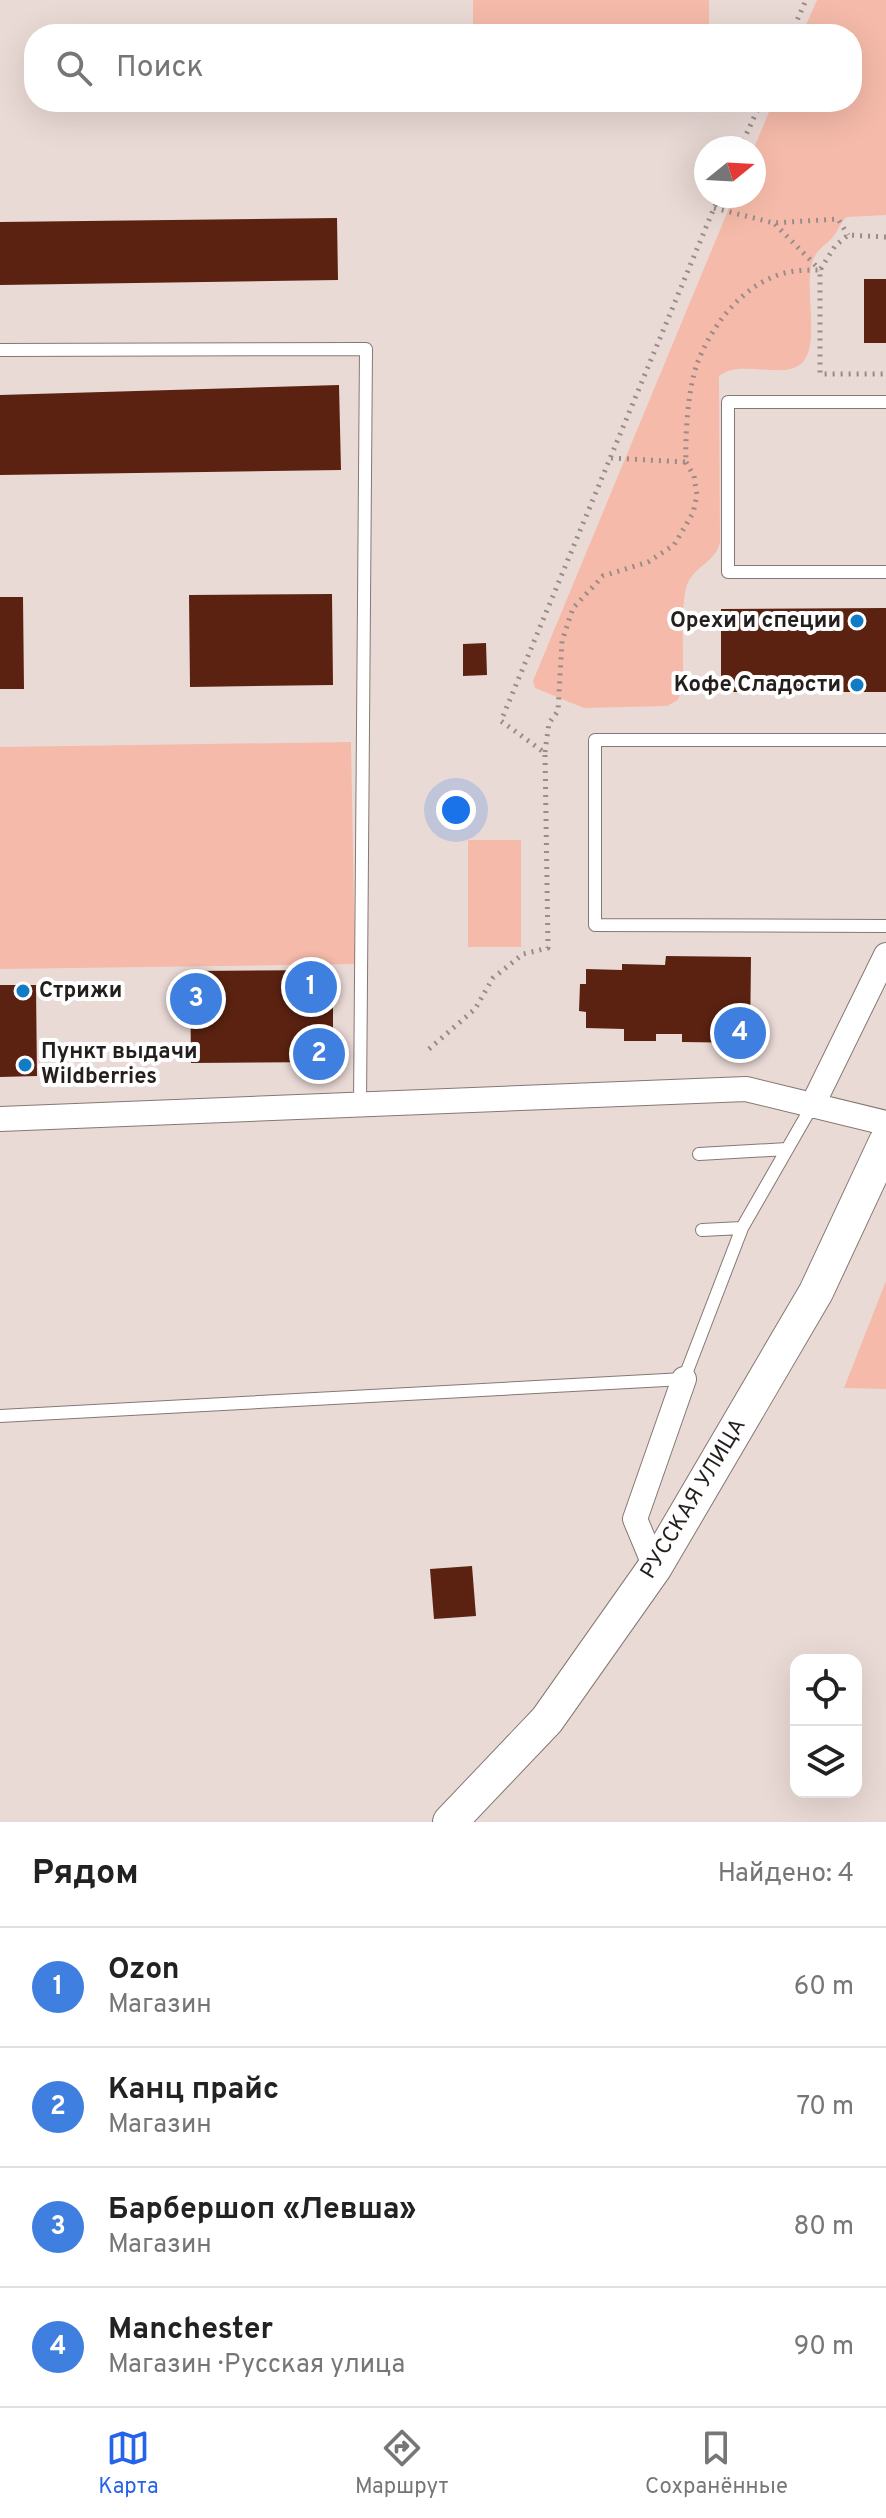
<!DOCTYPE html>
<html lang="ru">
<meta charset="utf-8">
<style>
:root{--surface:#fff;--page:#f6f6f6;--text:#222;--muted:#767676;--line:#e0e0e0;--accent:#2563eb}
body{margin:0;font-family:Overpass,sans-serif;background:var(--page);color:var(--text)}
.controls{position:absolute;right:24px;bottom:24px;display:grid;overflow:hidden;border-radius:16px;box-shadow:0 8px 32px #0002}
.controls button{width:72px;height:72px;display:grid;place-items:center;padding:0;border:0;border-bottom:2px solid var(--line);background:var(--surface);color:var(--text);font:40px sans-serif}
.compass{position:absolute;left:694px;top:136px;width:72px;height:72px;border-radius:50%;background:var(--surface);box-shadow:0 8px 32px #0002;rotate:72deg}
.you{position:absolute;left:456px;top:810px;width:28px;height:28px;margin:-20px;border:6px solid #fff;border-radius:50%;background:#1a73e8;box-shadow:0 0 0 12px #1a73e833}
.badge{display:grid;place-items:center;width:52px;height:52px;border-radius:50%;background:var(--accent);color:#fff;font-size:26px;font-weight:700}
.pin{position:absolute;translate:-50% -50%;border:4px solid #fff;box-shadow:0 2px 8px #0006}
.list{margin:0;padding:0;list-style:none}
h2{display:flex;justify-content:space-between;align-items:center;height:104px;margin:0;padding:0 32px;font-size:34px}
h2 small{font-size:26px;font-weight:400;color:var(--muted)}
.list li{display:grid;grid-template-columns:52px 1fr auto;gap:24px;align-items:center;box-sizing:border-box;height:120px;padding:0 32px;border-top:2px solid var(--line)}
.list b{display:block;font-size:30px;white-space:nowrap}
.list p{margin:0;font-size:26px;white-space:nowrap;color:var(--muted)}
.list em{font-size:26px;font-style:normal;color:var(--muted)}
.icon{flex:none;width:44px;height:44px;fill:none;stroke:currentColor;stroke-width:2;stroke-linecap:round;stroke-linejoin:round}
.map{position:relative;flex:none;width:886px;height:1822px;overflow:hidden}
.search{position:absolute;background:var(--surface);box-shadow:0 8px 32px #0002;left:24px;right:24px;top:24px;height:88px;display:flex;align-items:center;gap:20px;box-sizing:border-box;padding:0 28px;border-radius:32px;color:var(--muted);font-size:30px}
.sheet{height:584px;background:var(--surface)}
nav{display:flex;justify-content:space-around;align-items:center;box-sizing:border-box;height:112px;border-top:2px solid var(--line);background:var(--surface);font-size:22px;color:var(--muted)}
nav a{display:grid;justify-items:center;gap:4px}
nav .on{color:var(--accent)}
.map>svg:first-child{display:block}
.green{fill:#f5baa9}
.building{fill:#5b2211}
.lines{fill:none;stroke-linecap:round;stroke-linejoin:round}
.lane-casing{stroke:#857873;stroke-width:14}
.street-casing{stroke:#857873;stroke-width:26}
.secondary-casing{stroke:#857873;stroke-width:36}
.path{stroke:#988c89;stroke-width:5;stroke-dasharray:2 6;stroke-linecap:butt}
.lane{stroke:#fff;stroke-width:12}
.street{stroke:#fff;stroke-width:24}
.secondary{stroke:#fff;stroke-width:34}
.poi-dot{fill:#117bc6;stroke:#fff;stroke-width:3}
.labels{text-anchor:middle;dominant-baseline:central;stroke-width:8;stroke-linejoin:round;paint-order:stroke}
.poi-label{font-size:22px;font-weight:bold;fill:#241f1d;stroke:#fff;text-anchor:end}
.street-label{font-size:22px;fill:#241f1d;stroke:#fff}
</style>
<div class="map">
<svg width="886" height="1822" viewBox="0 0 886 1822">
<rect width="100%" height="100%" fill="#eadad6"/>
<path class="green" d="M 473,0 L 709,0 L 709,34 L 473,34 Z
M 817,0 L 886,0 L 886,215 L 847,217 C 840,222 839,230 833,237 C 826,245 817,249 813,260 C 803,286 821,345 802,363 C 782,381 741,358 719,376 L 720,542 C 716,562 694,566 687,585 C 680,603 684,662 683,685 L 678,700 L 667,706 L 584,708 L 535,688 L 533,681 L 734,196 L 754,196 L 754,148 L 773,102 L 852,102 L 852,34 L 802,34 Z
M 351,742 L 355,964 L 0,969 L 0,747 Z
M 468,840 L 521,840 L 521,947 L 468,947 Z
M 886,1281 L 886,1389 L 844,1388 Z"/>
<path class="building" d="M 337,218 L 338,280 L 0,285 L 0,222 Z
M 864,279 L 886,279 L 886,343 L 864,343 Z
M 339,385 L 341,470 L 0,475 L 0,395 Z
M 332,594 L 333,685 L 190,687 L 189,595 Z
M 0,597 L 23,597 L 24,689 L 0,689 Z
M 886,608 L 886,692 L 721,692 L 721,609 Z
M 486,643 L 487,675 L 463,676 L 463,644 Z
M 666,956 L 751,957 L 750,1043 L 682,1042 L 682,1034 L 656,1034 L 656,1041 L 624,1041 L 624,1029 L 586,1028 L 586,1012 L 579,1011 L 580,984 L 586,984 L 586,969 L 622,970 L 622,964 L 665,965 Z
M 333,970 L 333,1062 L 191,1063 L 190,971 Z
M 0,985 L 36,985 L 37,1076 L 0,1077 Z
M 472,1566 L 476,1616 L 434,1619 L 430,1569 Z"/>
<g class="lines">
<g class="lane-casing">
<path id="lane" d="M 0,350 L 366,349 L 360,1105
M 886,402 L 728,402 L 728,572 L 886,572
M 886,740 L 595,740 L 595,925 L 886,926
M 699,1154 L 787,1149
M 702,1230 L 742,1228
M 0,1416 L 684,1379 L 742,1228 L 812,1106"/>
</g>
<g class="street-casing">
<path id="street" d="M 812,1106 L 886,955
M 0,1119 L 746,1089 L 886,1123
M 655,1567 L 635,1519 L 684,1379"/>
</g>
<g class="secondary-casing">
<path id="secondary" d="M 450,1822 L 547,1720 L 655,1567 L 816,1292 L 886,1142"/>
</g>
<path class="path" d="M 791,34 L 806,0
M 740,148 L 761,102
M 714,208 L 774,223 L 838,219 L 848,235
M 775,224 L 820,270
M 886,237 L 848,235 L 835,246 L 820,270 L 820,374 L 886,374
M 611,458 L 686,462 C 685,435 688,389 697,364 C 712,324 745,281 789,272 C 799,270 810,270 820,270
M 545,752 L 549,723 L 558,711 L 562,641 L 573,608 L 603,576 L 648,562 L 674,545 L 693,513 L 697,495 L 694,476 L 686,462
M 429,1049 L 475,1009 L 493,978 L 523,954 L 548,948 L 545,753 L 501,721 L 719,196"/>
<use href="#lane" class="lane"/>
<use href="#street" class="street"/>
<use href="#secondary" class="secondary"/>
</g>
<g class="poi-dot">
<circle cx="857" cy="621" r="8"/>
<circle cx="857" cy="685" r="8"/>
<circle cx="23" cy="991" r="8"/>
<circle cx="25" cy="1065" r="8"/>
</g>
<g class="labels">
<g class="poi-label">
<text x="841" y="621">Орехи и специи</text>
<text x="841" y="685">Кофе Сладости</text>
<text x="39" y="991" text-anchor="start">Стрижи</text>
<text x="41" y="1052" text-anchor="start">Пункт выдачи<tspan x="41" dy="25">Wildberries</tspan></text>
</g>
<g class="street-label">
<text transform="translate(694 1499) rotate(-59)">РУССКАЯ УЛИЦА</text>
</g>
</g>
</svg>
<div class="controls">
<button><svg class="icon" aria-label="locate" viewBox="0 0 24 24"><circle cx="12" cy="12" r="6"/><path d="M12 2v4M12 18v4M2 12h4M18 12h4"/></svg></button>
<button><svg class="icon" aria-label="layers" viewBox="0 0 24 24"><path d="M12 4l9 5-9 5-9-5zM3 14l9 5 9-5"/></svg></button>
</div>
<svg class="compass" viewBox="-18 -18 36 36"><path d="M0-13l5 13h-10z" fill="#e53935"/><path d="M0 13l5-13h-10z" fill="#767676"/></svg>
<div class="you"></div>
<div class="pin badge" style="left:311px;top:987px;background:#3f7fe0">1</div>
<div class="pin badge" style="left:319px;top:1054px;background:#3f7fe0">2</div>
<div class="pin badge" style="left:196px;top:999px;background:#3f7fe0">3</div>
<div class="pin badge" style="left:740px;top:1033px;background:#3f7fe0">4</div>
<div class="search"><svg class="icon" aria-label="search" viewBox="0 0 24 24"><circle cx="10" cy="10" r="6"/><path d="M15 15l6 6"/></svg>Поиск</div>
</div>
<section class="sheet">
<h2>Рядом<small>Найдено: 4</small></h2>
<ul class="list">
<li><span class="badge" style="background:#3f7fe0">1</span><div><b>Ozon</b><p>Магазин</p></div><em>60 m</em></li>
<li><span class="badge" style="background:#3f7fe0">2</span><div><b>Канц прайс</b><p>Магазин</p></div><em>70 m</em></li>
<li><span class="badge" style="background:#3f7fe0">3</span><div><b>Барбершоп «Левша»</b><p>Магазин</p></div><em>80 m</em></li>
<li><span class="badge" style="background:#3f7fe0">4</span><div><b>Manchester</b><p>Магазин · Русская улица</p></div><em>90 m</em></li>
</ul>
</section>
<nav>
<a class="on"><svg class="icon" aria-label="map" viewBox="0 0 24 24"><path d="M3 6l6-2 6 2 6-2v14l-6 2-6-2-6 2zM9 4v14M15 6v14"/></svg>Карта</a>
<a><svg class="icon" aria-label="directions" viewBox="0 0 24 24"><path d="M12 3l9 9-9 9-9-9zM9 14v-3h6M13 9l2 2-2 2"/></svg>Маршрут</a>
<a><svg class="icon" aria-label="saved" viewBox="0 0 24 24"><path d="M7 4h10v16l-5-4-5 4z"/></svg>Сохранённые</a>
</nav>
